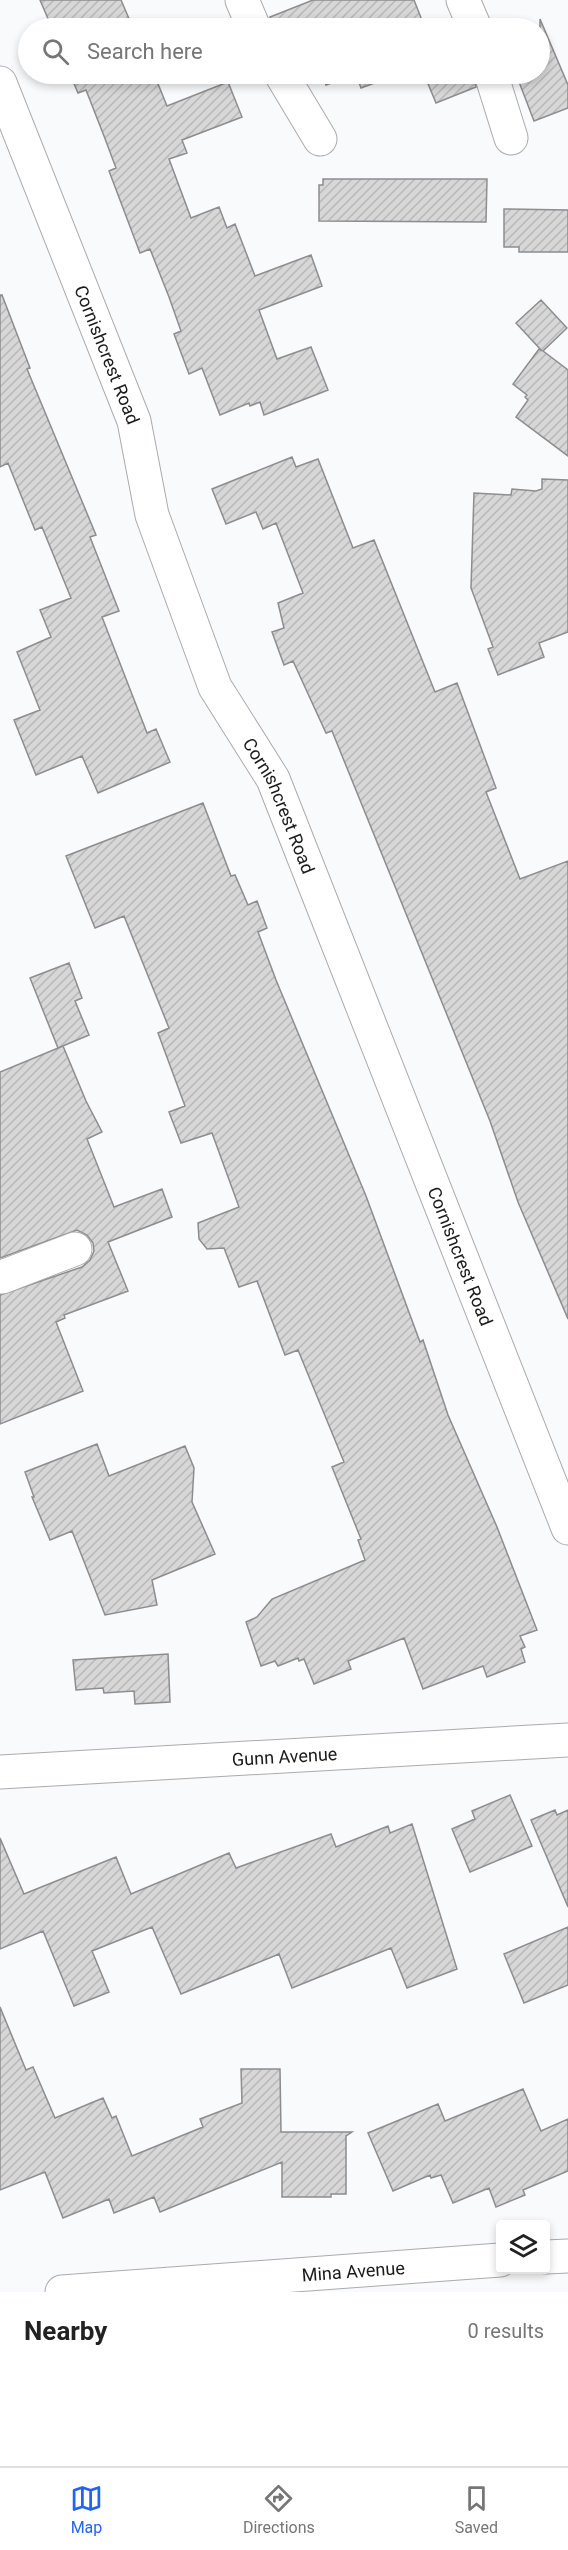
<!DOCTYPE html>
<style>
:root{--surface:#fff;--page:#f6f6f6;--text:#222;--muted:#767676;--line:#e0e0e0;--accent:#2563eb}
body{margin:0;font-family:Roboto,sans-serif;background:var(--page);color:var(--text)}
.controls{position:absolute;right:18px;bottom:18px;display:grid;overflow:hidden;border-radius:6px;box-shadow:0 3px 9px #0003}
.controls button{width:54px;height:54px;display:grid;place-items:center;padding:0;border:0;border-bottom:2px solid var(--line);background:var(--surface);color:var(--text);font:30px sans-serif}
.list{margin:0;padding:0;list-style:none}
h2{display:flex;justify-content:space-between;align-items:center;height:78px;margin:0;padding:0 24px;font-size:26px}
h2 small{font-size:20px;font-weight:400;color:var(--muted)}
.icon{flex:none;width:33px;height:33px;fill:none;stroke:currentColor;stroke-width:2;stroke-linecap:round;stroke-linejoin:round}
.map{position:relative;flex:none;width:568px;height:2292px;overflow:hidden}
.search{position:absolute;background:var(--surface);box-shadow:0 3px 9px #0003;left:18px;right:18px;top:18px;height:66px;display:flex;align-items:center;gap:15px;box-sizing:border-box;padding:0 21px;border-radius:33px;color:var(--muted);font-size:22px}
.sheet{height:174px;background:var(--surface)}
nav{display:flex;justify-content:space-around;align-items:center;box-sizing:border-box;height:84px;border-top:2px solid var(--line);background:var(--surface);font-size:16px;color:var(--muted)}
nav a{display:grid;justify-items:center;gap:3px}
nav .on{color:var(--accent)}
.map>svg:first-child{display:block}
.building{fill:url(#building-hatch);stroke:#8d8c8e;stroke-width:1.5}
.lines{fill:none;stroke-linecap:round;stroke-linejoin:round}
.minor-casing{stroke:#ababad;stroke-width:35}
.minor{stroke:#fff;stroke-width:33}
.labels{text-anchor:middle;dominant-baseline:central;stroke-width:4.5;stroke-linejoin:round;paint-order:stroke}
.street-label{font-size:18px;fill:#1a1a1b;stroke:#f9fafc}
</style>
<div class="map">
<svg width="568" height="2292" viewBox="0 0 568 2292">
<defs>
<pattern id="building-hatch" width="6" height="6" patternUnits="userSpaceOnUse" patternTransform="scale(1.5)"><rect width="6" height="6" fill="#d7d7d8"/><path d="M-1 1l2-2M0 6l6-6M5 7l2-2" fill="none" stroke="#b8b8b9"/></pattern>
</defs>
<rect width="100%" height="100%" fill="#f9fafc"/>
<path class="building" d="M 40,0 L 121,0 L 133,28 L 52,28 Z
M 313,0 L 414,0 L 425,28 L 272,28 L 270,17 Z
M 540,19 L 568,85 L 568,108 L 534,121 L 516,74 L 540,74 Z
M 70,74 L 154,74 L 167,106 L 228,82 L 242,117 L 182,140 L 187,153 L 169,159 L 191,218 L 219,207 L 227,228 L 235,224 L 255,276 L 311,255 L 322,286 L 259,310 L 277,359 L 311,347 L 328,390 L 264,415 L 260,402 L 250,406 L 249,403 L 220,415 L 202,368 L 189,374 L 174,334 L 181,331 L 169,297 L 150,249 L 140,253 L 109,171 L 116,168 L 104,136 L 86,90 L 78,93 Z
M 322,74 L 399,74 L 361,88 L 356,74 L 326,85 Z
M 424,74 L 473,74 L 476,87 L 436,103 Z
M 323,179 L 487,179 L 486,222 L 319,221 L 319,185 L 323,185 Z
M 504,209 L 568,210 L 568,252 L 519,252 L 519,247 L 504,247 Z
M 0,295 L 2,295 L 30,368 L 27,369 L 96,535 L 90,537 L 119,611 L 102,617 L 147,733 L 156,729 L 170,762 L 98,793 L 82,756 L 36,775 L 14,720 L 40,710 L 17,652 L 51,637 L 40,610 L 71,598 L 42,527 L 35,530 L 8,463 L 0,467 Z
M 541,300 L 567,328 L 543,351 L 568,370 L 568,456 L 516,417 L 528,400 L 525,397 L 527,395 L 513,384 L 539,349 L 542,351 L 516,323 Z
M 292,457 L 296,467 L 318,459 L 353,548 L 374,540 L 435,692 L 457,683 L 496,788 L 486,792 L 520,879 L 568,861 L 568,1319 L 518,1202 L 490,1121 L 332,731 L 326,733 L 293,661 L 284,665 L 272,632 L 284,628 L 278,603 L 303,593 L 276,523 L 263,529 L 256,512 L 226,524 L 212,489 Z
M 542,479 L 568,480 L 568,632 L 539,643 L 544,657 L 498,675 L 488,649 L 493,647 L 471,588 L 474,493 L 511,495 L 512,489 L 536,491 L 542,489 Z
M 203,803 L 231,876 L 235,875 L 248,905 L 257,901 L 267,928 L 258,932 L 276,980 L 366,1196 L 420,1342 L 423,1340 L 448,1415 L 497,1527 L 537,1630 L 520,1636 L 525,1647 L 521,1649 L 525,1662 L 487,1677 L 483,1666 L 423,1689 L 404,1638 L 348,1661 L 351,1669 L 314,1684 L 304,1659 L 299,1661 L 298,1658 L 278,1666 L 275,1661 L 261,1666 L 246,1622 L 257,1617 L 272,1599 L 365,1560 L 358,1540 L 361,1539 L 332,1467 L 344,1462 L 298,1350 L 285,1355 L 257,1281 L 239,1287 L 224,1248 L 207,1249 L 199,1239 L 198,1223 L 239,1207 L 212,1133 L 181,1143 L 169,1112 L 185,1106 L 158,1033 L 169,1028 L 124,916 L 95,928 L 66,856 Z
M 69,963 L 82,998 L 75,1001 L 89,1035 L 58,1048 L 30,978 Z
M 63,1046 L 86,1101 L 102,1132 L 87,1139 L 114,1207 L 162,1189 L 172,1217 L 108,1242 L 128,1291 L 64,1315 L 65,1318 L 56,1322 L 83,1391 L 0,1424 L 0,1295 L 82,1267 L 90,1260 L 94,1251 L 93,1243 L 87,1235 L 77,1230 L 0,1258 L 0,1072 Z
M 97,1444 L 109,1476 L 185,1446 L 194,1468 L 192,1502 L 215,1554 L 152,1580 L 157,1605 L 105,1615 L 72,1531 L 50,1540 L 32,1497 L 34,1497 L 25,1472 Z
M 168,1654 L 170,1702 L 135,1704 L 134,1691 L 104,1693 L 103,1688 L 76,1690 L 73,1660 Z
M 510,1795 L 532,1846 L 470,1872 L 452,1829 L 475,1819 L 472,1811 Z
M 555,1810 L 557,1815 L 568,1810 L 568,1907 L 531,1820 Z
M 412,1824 L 457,1969 L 407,1988 L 391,1948 L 292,1988 L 279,1954 L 181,1994 L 152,1927 L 92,1951 L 109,1992 L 74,2006 L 43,1931 L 0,1949 L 0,1838 L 24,1894 L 116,1857 L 131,1894 L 229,1853 L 236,1868 L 331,1834 L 336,1847 L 388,1826 L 390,1833 Z
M 568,1927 L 568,1985 L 524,2003 L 504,1954 Z
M 0,2007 L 26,2070 L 33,2067 L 55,2118 L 103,2098 L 112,2118 L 116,2116 L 132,2156 L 203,2127 L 200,2119 L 242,2103 L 241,2069 L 280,2069 L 281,2132 L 352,2132 L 346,2136 L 346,2194 L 331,2194 L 331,2197 L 282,2197 L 282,2162 L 160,2212 L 154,2197 L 114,2213 L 109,2199 L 63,2218 L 45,2172 L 0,2190 Z
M 523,2089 L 541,2131 L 568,2119 L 568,2171 L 523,2190 L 525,2195 L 496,2207 L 489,2188 L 453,2203 L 441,2175 L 431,2178 L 430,2175 L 393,2191 L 368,2133 L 438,2104 L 445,2121 Z"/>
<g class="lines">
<g class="minor-casing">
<g id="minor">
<path d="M 242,0 L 254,28"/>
<path d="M 463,0 L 475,28"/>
<path d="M 281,74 L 320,139"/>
<path d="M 491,74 L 511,138"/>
<path id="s1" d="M 0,83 L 134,421 L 152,515 L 215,687 L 273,779 L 568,1528"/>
<path d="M 2,1277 L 75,1249"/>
<path id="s2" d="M 0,1772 L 568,1740"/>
<path d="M 546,2257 L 568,2256"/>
<path id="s3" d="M 62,2292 L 500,2260"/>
</g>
</g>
<use href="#minor" class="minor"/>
</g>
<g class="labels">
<g class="street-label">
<text stroke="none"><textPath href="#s1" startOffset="292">Cornishcrest Road</textPath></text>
<text stroke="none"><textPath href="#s1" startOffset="778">Cornishcrest Road</textPath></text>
<text stroke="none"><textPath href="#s1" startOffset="1264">Cornishcrest Road</textPath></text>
<text stroke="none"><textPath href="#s2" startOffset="285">Gunn Avenue</textPath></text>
<text stroke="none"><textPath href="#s3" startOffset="292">Mina Avenue</textPath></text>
</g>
</g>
</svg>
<div class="controls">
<button><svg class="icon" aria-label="layers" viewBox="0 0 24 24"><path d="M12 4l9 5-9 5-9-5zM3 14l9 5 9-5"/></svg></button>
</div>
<div class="search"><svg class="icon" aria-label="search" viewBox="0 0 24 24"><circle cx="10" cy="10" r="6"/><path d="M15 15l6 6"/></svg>Search here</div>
</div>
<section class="sheet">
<h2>Nearby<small>0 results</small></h2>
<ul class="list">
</ul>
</section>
<nav>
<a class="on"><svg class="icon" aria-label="map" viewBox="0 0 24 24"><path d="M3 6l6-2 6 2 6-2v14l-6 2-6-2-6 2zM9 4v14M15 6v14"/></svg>Map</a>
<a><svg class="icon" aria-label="directions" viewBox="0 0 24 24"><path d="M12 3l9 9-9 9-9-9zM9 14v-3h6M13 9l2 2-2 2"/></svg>Directions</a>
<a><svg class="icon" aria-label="saved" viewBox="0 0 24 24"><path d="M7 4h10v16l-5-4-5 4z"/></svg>Saved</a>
</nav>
